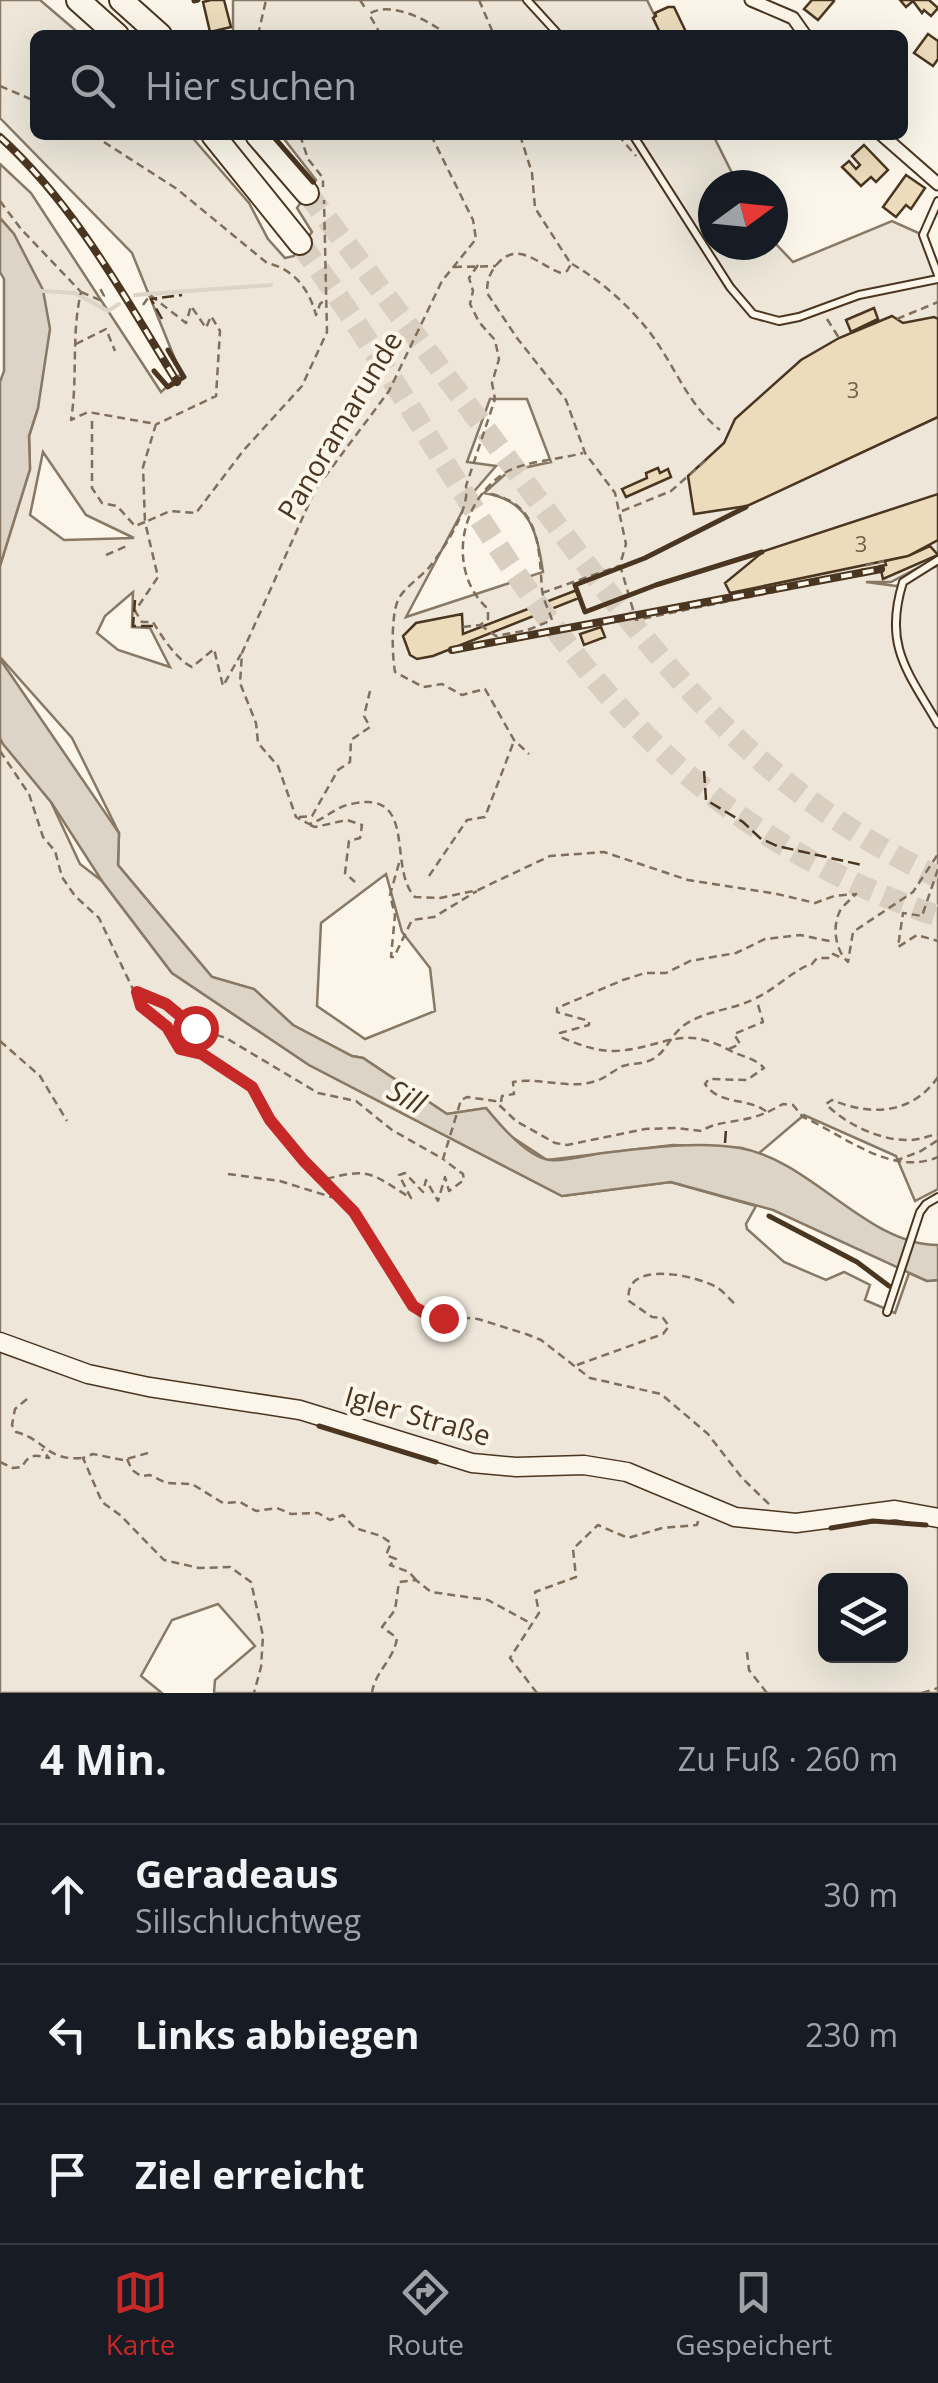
<!DOCTYPE html>
<html lang="de">
<meta charset="utf-8">
<style>
:root{--surface:#171b24;--page:#20242c;--text:#f1f3f6;--muted:#9ea1a6;--line:#363941;--accent:#c62828}
body{margin:0;font-family:"Open Sans",sans-serif;background:var(--page);color:var(--text)}
.controls{position:absolute;right:30px;bottom:30px;display:grid;overflow:hidden;border-radius:15px;box-shadow:0 10px 40px #0002}
.controls button{width:90px;height:90px;display:grid;place-items:center;padding:0;border:0;border-bottom:2px solid var(--line);background:var(--surface);color:var(--text);font:50px sans-serif}
.compass{position:absolute;left:698px;top:170px;width:90px;height:90px;border-radius:50%;background:var(--surface);box-shadow:0 10px 40px #0002;rotate:75deg}
.stop{position:absolute;width:30px;height:30px;margin:-22px;border:8px solid #c62828;border-radius:50%;background:#fff}
.stop.end{background:#c62828;border-color:#fff;box-shadow:0 2px 10px #0008}
.list{margin:0;padding:0;list-style:none}
h2{display:flex;justify-content:space-between;align-items:center;height:130px;margin:0;padding:0 40px;font-size:42px}
h2 small{font-size:32px;font-weight:400;color:var(--muted)}
.list li{display:grid;grid-template-columns:65px 1fr auto;gap:30px;align-items:center;box-sizing:border-box;height:140px;padding:0 40px;border-top:2px solid var(--line)}
.list b{display:block;font-size:38px;white-space:nowrap}
.list p{margin:0;font-size:32px;white-space:nowrap;color:var(--muted)}
.list em{font-size:32px;font-style:normal;color:var(--muted)}
.icon{flex:none;width:55px;height:55px;fill:none;stroke:currentColor;stroke-width:2;stroke-linecap:round;stroke-linejoin:round}
.map{position:relative;flex:none;width:938px;height:1693px;overflow:hidden}
.search{position:absolute;background:var(--surface);box-shadow:0 10px 40px #0002;left:30px;right:30px;top:30px;height:110px;display:flex;align-items:center;gap:25px;box-sizing:border-box;padding:0 35px;border-radius:15px;color:var(--muted);font-size:38px}
.sheet{height:550px;background:var(--surface)}
nav{display:flex;justify-content:space-around;align-items:center;box-sizing:border-box;height:140px;border-top:2px solid var(--line);background:var(--surface);font-size:28px;color:var(--muted)}
nav a{display:grid;justify-items:center;gap:5px}
nav .on{color:var(--accent)}
.map>svg:first-child{display:block}
.green{fill:#ede6d9;stroke:#887966;stroke-width:2.5;fill-rule:evenodd}
.water{fill:#dcd4c6;stroke:#887966;stroke-width:2.5}
.lines{fill:none;stroke-linecap:round;stroke-linejoin:round}
.stream{stroke:#dcd4c6;stroke-width:4}
.building{fill:#ecdcbc;stroke:#4a3520;stroke-width:2.5}
.highway-tunnel{stroke:#d8cfc1;stroke-width:22;stroke-dasharray:22 11;stroke-linecap:butt}
.lane-casing{stroke:#4a3520;stroke-width:10}
.street-casing{stroke:#4a3520;stroke-width:15}
.secondary-casing{stroke:#4a3520;stroke-width:21}
.highway-casing{stroke:#4a3520;stroke-width:26}
.path{stroke:#7f6f5c;stroke-width:2.5;stroke-dasharray:8 5;stroke-linecap:butt}
.lane{stroke:#fbf6e9;stroke-width:6}
.street{stroke:#fbf6e9;stroke-width:11}
.secondary{stroke:#fbf6e9;stroke-width:18}
.highway{stroke:#fbf6e9;stroke-width:22}
.rail-casing{stroke:#4a3520;stroke-width:8}
.rail{stroke:#fbf6e9;stroke-width:4;stroke-dasharray:11;stroke-linecap:butt}
.fence{stroke:#4a3520;stroke-width:2.5;stroke-dasharray:12 5;stroke-linecap:butt}
.wall{stroke:#4a3520;stroke-width:5}
.route{stroke:#c62828;stroke-width:12}
.labels{text-anchor:middle;dominant-baseline:central;stroke-width:8;stroke-linejoin:round;paint-order:stroke}
.number-label{font-size:22px;fill:#725f47}
.street-label{font-size:28px;fill:#4a3520;stroke:#fbf6e9}
.water-label{font-size:30px;font-style:italic;fill:#4a3520;stroke:#fbf6e9}
</style>
<div class="map">
<svg width="938" height="1693" viewBox="0 0 938 1693">
<rect width="100%" height="100%" fill="#fbf6e9"/>
<path class="green" d="M 0,0 L 40,0 L 81,35 L 35,35 L 35,135 L 190,135 L 249,203 L 268,239 L 285,258 L 294,256 L 312,232 L 297,208 L 316,180 L 281,135 L 713,135 L 738,185 L 713,185 L 713,245 L 773,245 L 773,241 L 793,262 L 892,221 L 923,235 L 938,275 L 938,557 L 891,582 L 866,582 L 896,586 L 938,565 L 938,1189 L 915,1201 L 896,1156 L 804,1115 L 758,1154 L 742,1148 L 673,1145 L 547,1160 L 509,1135 L 486,1108 L 447,1114 L 363,1058 L 352,1056 L 293,1025 L 254,989 L 212,977 L 118,865 L 119,833 L 72,738 L 0,657 L 0,566 L 30,469 L 29,436 L 38,408 L 14,234 L 0,218 L 0,164 L 31,193 L 161,392 L 181,374 L 132,253 L 0,118 ZM 490,399 L 527,399 L 551,462 L 509,471 L 484,493 C 530,500 537,532 543,572 L 406,617 L 471,495 L 496,466 L 467,462 ZM 43,452 L 86,515 L 134,538 L 64,540 L 30,515 ZM 133,592 L 132,627 L 150,628 L 170,667 L 118,650 L 97,633 L 105,616 ZM 386,874 L 402,932 L 430,968 L 435,1011 L 365,1039 L 317,1006 L 321,923 Z
M 233,0 L 647,0 L 664,35 L 233,35 Z
M 0,738 L 51,802 L 80,864 L 102,881 L 172,973 L 309,1065 L 562,1196 L 670,1182 L 756,1206 L 746,1224 L 747,1229 L 784,1262 L 826,1280 L 844,1272 L 870,1285 L 865,1300 L 895,1313 L 909,1273 L 927,1281 L 938,1280 L 938,1693 L 214,1693 L 215,1680 L 255,1646 L 218,1604 L 172,1620 L 141,1676 L 162,1693 L 0,1693 ZM 826,1580 L 900,1580 L 900,1656 L 826,1656 Z"/>
<path class="water" d="M 0,218 L 14,234 L 43,290 L 50,329 L 38,408 L 29,436 L 30,469 L 0,566 L 0,382 L 4,371 L 4,279 L 0,272 Z
M 0,659 L 119,833 L 118,865 L 212,977 L 254,989 L 293,1025 L 352,1056 L 363,1058 L 447,1114 L 486,1108 C 499,1124 528,1158 550,1160 C 566,1162 587,1155 603,1153 C 648,1148 695,1141 740,1148 C 811,1160 867,1245 938,1245 L 938,1280 L 927,1281 L 773,1210 L 671,1182 L 562,1196 L 309,1065 L 172,973 L 102,881 L 51,802 L 3,744 L 0,738 Z"/>
<g class="lines">
<path class="stream" d="M 41,291 L 75,293 L 108,311 L 119,304
M 135,295 L 271,285"/>
</g>
<path class="building" d="M 211,0 L 224,0 L 231,27 L 210,32 L 203,2 Z
M 812,0 L 833,0 L 834,1 L 818,20 L 804,9 Z
M 900,0 L 929,0 L 938,8 L 931,16 L 924,10 L 922,13 L 913,1 L 906,7 Z
M 668,7 L 674,7 L 686,32 L 661,35 L 653,18 L 656,16 L 655,13 Z
M 928,34 L 938,41 L 938,59 L 933,66 L 914,53 Z
M 864,145 L 888,170 L 876,182 L 871,177 L 861,186 L 842,167 L 849,161 L 856,169 L 860,165 L 852,156 Z
M 906,175 L 925,188 L 911,209 L 906,205 L 896,217 L 883,207 Z
M 874,308 L 878,319 L 851,332 L 846,320 Z
M 892,316 L 903,323 L 934,317 L 938,319 L 938,417 L 747,506 L 694,514 L 688,476 L 724,443 L 735,419 L 801,360 L 839,338 Z
M 658,468 L 660,473 L 668,469 L 671,477 L 626,497 L 622,489 L 647,478 L 646,473 Z
M 938,494 L 938,540 L 908,556 L 730,593 L 725,583 L 764,551 Z
M 930,546 L 938,555 L 883,579 L 880,566 L 886,565 L 885,561 L 908,556 Z
M 577,590 L 579,598 L 433,656 L 417,659 L 410,655 L 403,636 L 416,623 L 462,614 L 463,634 Z
M 601,627 L 605,637 L 584,645 L 580,634 Z"/>
<g class="lines">
<path class="highway-tunnel" d="M 307,193 C 381,289 454,387 526,484 C 646,645 750,790 938,877
M 300,243 C 498,513 586,799 938,916"/>
<g class="lane-casing">
<path id="lane" d="M 527,0 L 559,35
M 633,135 L 730,287 L 753,314 L 779,321 L 799,317 L 859,295 L 938,279
M 938,201 L 923,235 L 938,275
M 938,560 L 903,582 C 883,646 908,672 938,724
M 887,1312 L 920,1212 L 926,1204 L 938,1197"/>
</g>
<g class="street-casing">
<path id="street" d="M 751,0 L 793,18 L 805,35
M 882,135 L 938,184"/>
</g>
<g class="secondary-casing">
<path id="secondary" d="M 0,1342 L 88,1374 L 149,1387 L 300,1410 L 472,1463 L 516,1467 L 584,1465 L 627,1472 L 735,1517 L 796,1523 L 895,1510 L 938,1518"/>
</g>
<g class="highway-casing">
<path id="highway" d="M 78,0 L 117,35
M 121,0 L 160,35
M 213,135 L 300,243
M 257,135 L 307,193"/>
</g>
<path class="path" d="M 360,0 L 367,11
M 479,0 L 494,35
M 258,35 L 266,0
M 381,35 L 369,14 C 389,0 429,20 447,35
M 0,86 L 35,101
M 93,135 L 177,189 L 267,263 C 294,269 309,289 316,315 L 320,304 L 325,300
M 300,135 L 308,159 L 323,178 L 323,187
M 431,135 L 473,220 L 476,239 L 442,281 L 389,391 L 315,490 L 242,653 L 240,683 L 256,723 L 258,743 L 278,766 L 296,817 L 309,824 C 324,820 335,807 351,804 C 419,788 387,869 415,897 L 440,898 L 478,890 L 550,856 L 604,852 L 688,880 L 777,894 L 815,903 L 834,896 L 856,894 C 851,899 841,907 839,913 C 832,929 836,951 848,962 L 853,932 L 913,892 L 938,854
M 520,135 L 532,173 L 535,208 L 571,264 L 567,271 L 561,273 C 540,266 520,241 499,262 C 490,272 487,279 487,293 L 517,338 L 566,400 L 585,453 L 615,493 L 626,544 L 620,565 L 636,620 L 862,574 L 863,566 L 884,561
M 618,135 L 636,156
M 0,201 L 21,229 L 81,292 C 71,335 78,377 71,420 L 88,412 L 156,424 L 143,467 L 145,522 L 170,511 L 196,513 L 243,451 L 302,386 L 327,332 L 324,200
M 572,264 C 600,280 628,305 648,330 C 674,363 686,403 720,430
M 478,265 L 469,278 L 473,291 L 470,304 L 479,322 L 495,340 L 499,359 L 492,383 L 495,399 L 466,486 C 470,509 445,547 431,565 C 422,577 404,587 398,600 C 391,616 392,655 395,672 L 423,687 L 442,684 L 462,695 L 485,689 L 514,740 L 529,754
M 454,267 L 496,266
M 81,292 L 100,300 L 104,296 L 99,286
M 143,305 L 150,295 L 186,323 L 191,306 L 206,328 L 211,316 L 220,331 L 216,396 L 157,424
M 827,319 L 839,338
M 897,319 L 938,302
M 76,344 L 106,329 L 115,351
M 92,421 L 92,488 L 102,503 L 117,506 L 135,526 L 145,522 L 158,577 L 135,611 L 142,622 L 153,622 C 162,637 177,660 192,667 L 214,649 L 223,686 L 241,654
M 622,511 L 671,491 L 705,461
M 106,555 L 129,545
M 542,593 L 619,566
M 480,625 L 496,636 L 528,630 L 552,620 C 549,610 543,600 542,590 C 539,546 540,502 486,493
M 463,627 L 480,625 L 488,619 L 488,609 C 446,571 459,499 508,471 C 527,461 562,459 583,453
M 0,751 L 29,794 L 43,837 L 55,851 L 62,877 L 75,896 L 99,918 L 141,1006 L 167,1027 L 179,1049 L 202,1054 L 252,1087 L 270,1120 L 322,1180 C 371,1167 370,1173 411,1198 L 399,1175 L 405,1173 L 423,1192 L 426,1180 L 438,1201 L 445,1177 L 449,1191 L 464,1180 L 463,1174 L 444,1160
M 299,817 L 312,816 L 338,770 L 350,762 L 351,740 L 370,727 L 364,716 L 370,691
M 310,825 L 315,827 L 347,820 L 362,825 L 360,838 L 349,841 L 345,873 L 355,882
M 399,863 L 390,895 L 395,915 L 391,957 L 394,957 L 412,920 L 434,917 L 477,891
M 938,869 L 922,916 L 903,913 L 898,947 L 917,935 L 938,941
M 429,876 L 467,820 L 485,817 L 514,741
M 137,993 L 166,1004 L 195,1028 L 226,1038 L 318,1093 L 356,1101 L 392,1130 L 443,1159 L 461,1100 L 467,1097 L 495,1101 L 516,1121 L 555,1143 L 567,1145 L 645,1129 L 676,1128 L 702,1131 C 716,1120 746,1123 767,1112 C 748,1097 720,1106 705,1084 L 709,1079 L 747,1080 L 764,1068 C 754,1057 741,1057 729,1050 C 680,1023 663,1049 614,1051 C 594,1051 578,1044 560,1037 L 560,1033 L 589,1025 L 589,1021 L 557,1012 L 557,1008 L 623,980 L 645,973 L 666,973 L 690,961 L 736,953 L 765,939 L 800,935 L 834,942
M 0,1041 L 40,1076 L 67,1121
M 729,1049 L 740,1044 L 734,1034 L 763,1022 L 757,1001
M 938,1077 C 912,1115 870,1116 832,1100 L 826,1104 C 844,1123 879,1140 906,1140 C 917,1141 927,1136 938,1134
M 501,1102 L 502,1096 L 514,1094 L 513,1082 C 540,1077 569,1090 596,1081 C 606,1078 614,1070 623,1066 C 633,1063 644,1064 653,1059 C 667,1051 670,1036 683,1026 C 705,1010 730,1011 754,999 C 775,990 794,969 812,964 L 817,958 L 831,958 L 833,954 L 842,958
M 768,1112 L 783,1104 L 793,1105 L 803,1117 C 845,1136 892,1177 938,1157
M 895,1161 L 921,1151 L 938,1140
M 228,1174 L 280,1181 L 341,1200
M 322,1180 L 354,1211 L 413,1306 L 426,1314 L 478,1319 L 526,1334 L 541,1340 L 590,1378 L 661,1394 L 708,1434 L 742,1478 L 770,1505
M 577,1365 L 663,1334 L 669,1326 L 663,1318 L 652,1317 L 629,1301 C 622,1259 697,1275 718,1288 C 724,1292 730,1300 736,1305
M 27,1399 L 15,1409 L 12,1425 L 16,1432 C 46,1440 46,1461 82,1458
M 148,1453 L 123,1460 L 93,1454 L 83,1458 L 102,1502 L 120,1515 L 164,1560 L 199,1568 L 230,1567 L 251,1582 L 263,1636 L 261,1667 L 254,1693
M 127,1459 L 132,1470 L 141,1476 L 150,1475 L 166,1483 L 192,1484 L 223,1503 L 240,1502 L 256,1511 L 277,1508 L 291,1514 L 318,1513 L 330,1520 L 343,1515 L 355,1528 L 381,1536 L 391,1543 L 386,1555 L 396,1559 L 390,1565 L 409,1572 L 416,1580
M 0,1462 L 13,1468 L 22,1467 C 29,1453 36,1455 49,1458 L 42,1449
M 747,1652 L 749,1670 L 767,1693
M 372,1693 C 375,1671 394,1660 397,1638 L 382,1627 L 395,1610 L 399,1582 L 416,1580 L 431,1592 L 488,1600 L 532,1624
M 537,1693 L 510,1658 L 539,1613 L 535,1592 L 576,1577 L 573,1549 L 598,1525 L 628,1538 L 662,1528 L 697,1525 L 698,1521
M 922,1693 L 938,1688"/>
<use href="#lane" class="lane"/>
<use href="#street" class="street"/>
<use href="#secondary" class="secondary"/>
<use href="#highway" class="highway"/>
<g class="rail-casing">
<path id="rail" d="M 0,137 C 75,205 124,296 177,382
M 452,650 L 881,569"/>
</g>
<use href="#rail" class="rail"/>
<path class="fence" d="M 162,319 L 151,299 L 182,295
M 135,600 L 133,626 L 153,626
M 704,771 L 706,800 L 743,822 L 760,838 L 777,846 L 862,865
M 725,1143 L 726,1129"/>
<path class="wall" d="M 194,1 L 198,0
M 272,135 L 313,182
M 154,371 L 168,387 L 184,377 L 168,350
M 746,507 L 645,558 L 575,585 L 585,612 L 656,585 L 762,552
M 769,1216 L 857,1262 L 889,1286
M 319,1426 L 436,1462
M 831,1528 L 873,1521 L 926,1525"/>
</g>
<g class="lines">
<path class="route" d="M 195,1028 L 166,1004 L 137,992 L 141,1006 L 167,1027 L 180,1049 L 202,1054 L 252,1087 L 270,1120 L 304,1161 L 354,1212 L 413,1306 L 426,1314 L 443,1318"/>
</g>
<g class="labels">
<g class="number-label">
<text x="853" y="389">3</text>
<text x="861" y="543">3</text>
</g>
<g class="street-label">
<text transform="translate(339 425) rotate(-59)">Panoramarunde</text>
<text transform="translate(418 1415) rotate(16)">Igler Straße</text>
</g>
<g class="water-label">
<text transform="translate(407 1096) rotate(29)">Sill</text>
</g>
</g>
</svg>
<div class="controls">
<button><svg class="icon" aria-label="layers" viewBox="0 0 24 24"><path d="M12 4l9 5-9 5-9-5zM3 14l9 5 9-5"/></svg></button>
</div>
<svg class="compass" viewBox="-18 -18 36 36"><path d="M0-13l5 13h-10z" fill="#e53935"/><path d="M0 13l5-13h-10z" fill="#9ea1a6"/></svg>
<div class="stop" style="left:195px;top:1028px"></div>
<div class="stop end" style="left:443px;top:1318px"></div>
<div class="search"><svg class="icon" aria-label="search" viewBox="0 0 24 24"><circle cx="10" cy="10" r="6"/><path d="M15 15l6 6"/></svg>Hier suchen</div>
</div>
<section class="sheet">
<h2>4 Min.<small>Zu Fuß · 260 m</small></h2>
<ul class="list">
<li><svg class="icon" aria-label="ahead" viewBox="0 0 24 24"><path d="M12 20V5M6 11l6-6 6 6"/></svg><div><b>Geradeaus</b><p>Sillschluchtweg</p></div><em>30 m</em></li>
<li><svg class="icon" aria-label="left" viewBox="0 0 24 24"><path d="M17 20v-9H6M10 6l-5 5 5 5"/></svg><div><b>Links abbiegen</b></div><em>230 m</em></li>
<li><svg class="icon" aria-label="arrive" viewBox="0 0 24 24"><path d="M6 21V4h12l-3 4 3 4H6"/></svg><div><b>Ziel erreicht</b></div></li>
</ul>
</section>
<nav>
<a class="on"><svg class="icon" aria-label="map" viewBox="0 0 24 24"><path d="M3 6l6-2 6 2 6-2v14l-6 2-6-2-6 2zM9 4v14M15 6v14"/></svg>Karte</a>
<a><svg class="icon" aria-label="directions" viewBox="0 0 24 24"><path d="M12 3l9 9-9 9-9-9zM9 14v-3h6M13 9l2 2-2 2"/></svg>Route</a>
<a><svg class="icon" aria-label="saved" viewBox="0 0 24 24"><path d="M7 4h10v16l-5-4-5 4z"/></svg>Gespeichert</a>
</nav>
